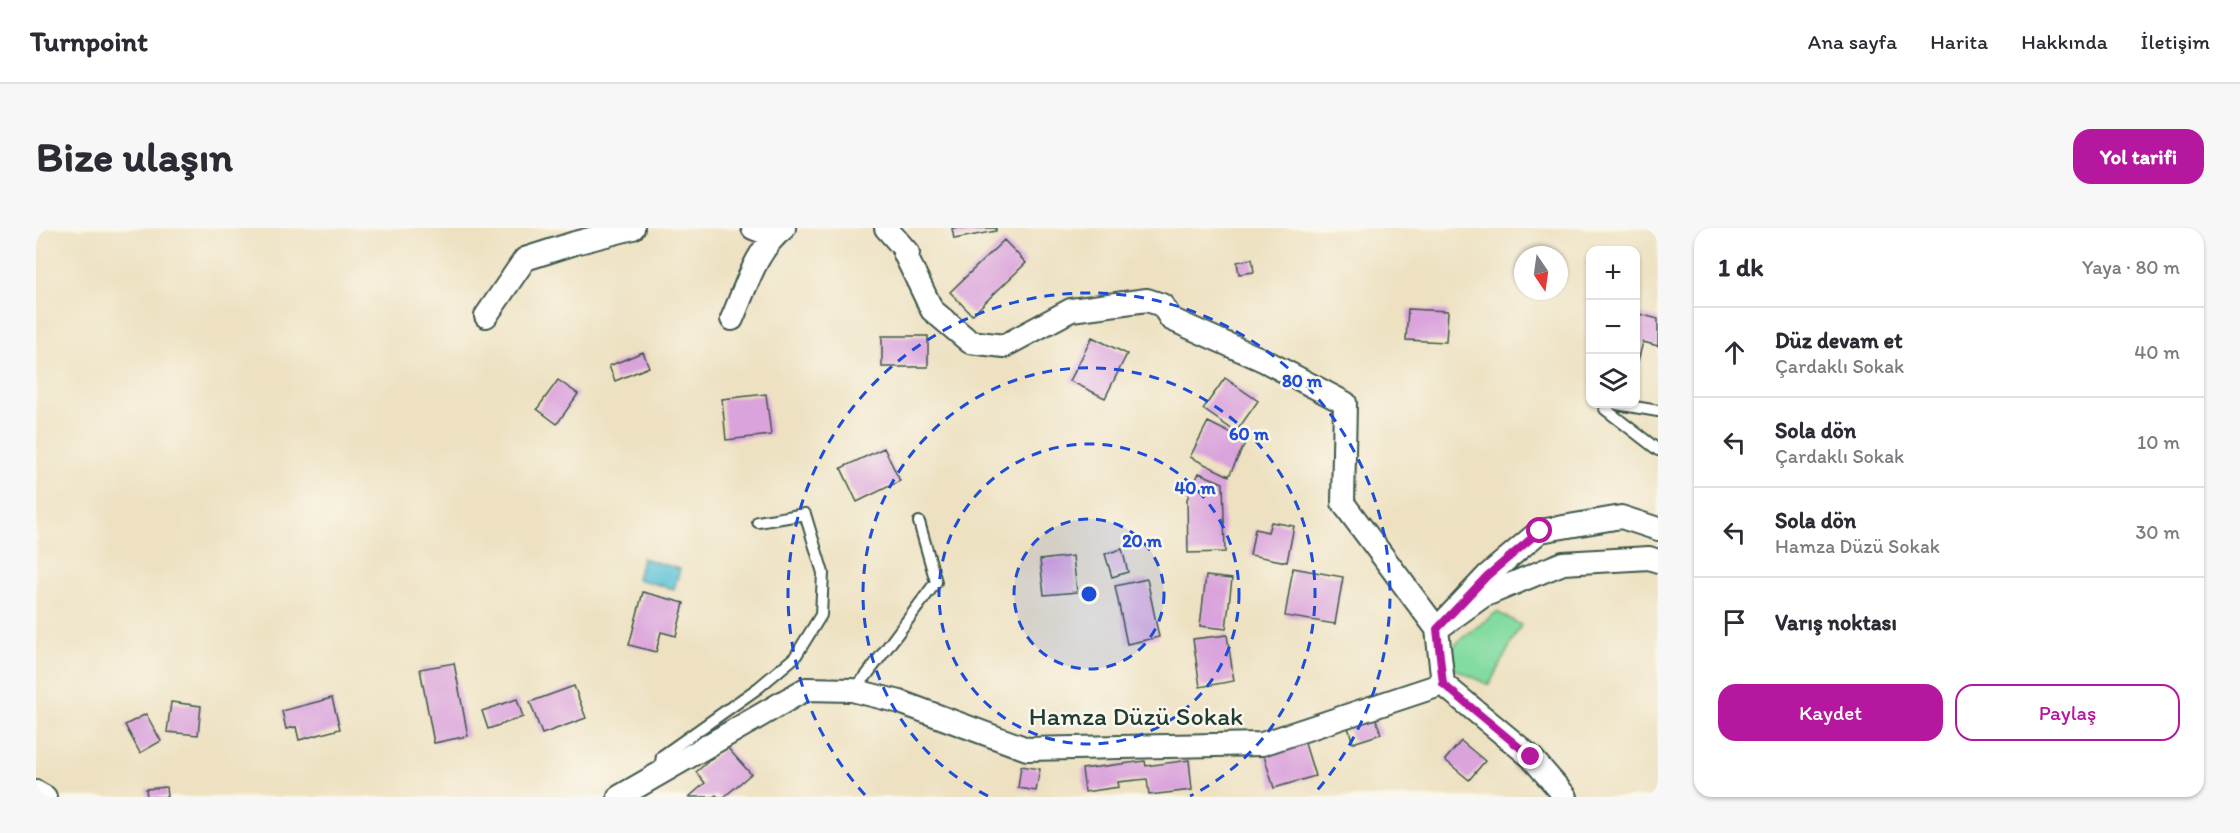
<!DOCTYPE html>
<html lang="tr">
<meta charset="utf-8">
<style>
:root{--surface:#fff;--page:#f7f7f7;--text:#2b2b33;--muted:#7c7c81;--line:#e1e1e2;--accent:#b5179e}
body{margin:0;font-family:Itim,sans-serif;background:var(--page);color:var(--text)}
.controls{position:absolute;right:18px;top:18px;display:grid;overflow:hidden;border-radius:12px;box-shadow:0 2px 4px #0004}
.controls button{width:54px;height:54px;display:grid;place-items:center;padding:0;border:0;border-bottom:2px solid var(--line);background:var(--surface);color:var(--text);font:30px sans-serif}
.compass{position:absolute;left:1478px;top:18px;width:54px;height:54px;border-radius:50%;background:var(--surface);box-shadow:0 2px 4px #0004;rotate:167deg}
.stop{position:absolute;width:18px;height:18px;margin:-14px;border:4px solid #b5179e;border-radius:50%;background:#fff}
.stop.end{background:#b5179e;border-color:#fff;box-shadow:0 2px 6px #0008}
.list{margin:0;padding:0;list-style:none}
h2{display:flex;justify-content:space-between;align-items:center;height:78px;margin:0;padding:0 24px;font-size:26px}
h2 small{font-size:20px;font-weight:400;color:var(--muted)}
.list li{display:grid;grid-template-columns:39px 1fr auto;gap:18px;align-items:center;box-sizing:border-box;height:90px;padding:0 24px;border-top:2px solid var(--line)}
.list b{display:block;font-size:22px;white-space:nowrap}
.list p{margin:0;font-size:20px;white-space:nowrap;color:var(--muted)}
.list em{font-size:20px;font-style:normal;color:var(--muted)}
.actions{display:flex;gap:12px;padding:18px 24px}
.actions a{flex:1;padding:14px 0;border:2px solid var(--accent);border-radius:18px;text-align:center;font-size:21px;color:var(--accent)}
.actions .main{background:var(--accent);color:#fff}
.icon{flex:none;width:33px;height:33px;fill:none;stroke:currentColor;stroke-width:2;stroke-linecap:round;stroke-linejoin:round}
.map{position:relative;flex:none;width:1622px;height:569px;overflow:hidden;border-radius:18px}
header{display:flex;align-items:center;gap:36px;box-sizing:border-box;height:84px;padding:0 30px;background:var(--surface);border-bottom:2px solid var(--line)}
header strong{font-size:28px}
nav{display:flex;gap:33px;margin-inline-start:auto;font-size:21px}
.intro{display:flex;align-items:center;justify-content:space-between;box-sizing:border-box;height:144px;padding:0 36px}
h1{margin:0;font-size:42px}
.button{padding:15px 27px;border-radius:18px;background:var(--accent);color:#fff;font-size:21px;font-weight:700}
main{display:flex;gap:36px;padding:0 36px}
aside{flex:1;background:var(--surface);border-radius:18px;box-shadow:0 2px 4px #0004}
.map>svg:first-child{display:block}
.green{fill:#82dba0;stroke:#508c6a;stroke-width:1.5}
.water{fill:#59c1d6;stroke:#3c7f85;stroke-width:1.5}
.building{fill:#daa3db}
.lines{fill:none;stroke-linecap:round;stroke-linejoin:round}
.lane-casing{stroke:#3e5649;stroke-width:14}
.street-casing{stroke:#3e5649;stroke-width:26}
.lane{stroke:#fff;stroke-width:10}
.street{stroke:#fff;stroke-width:22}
.route{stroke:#b5179e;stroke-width:8}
.ring{fill:none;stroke:#1d4ed8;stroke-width:3;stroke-dasharray:10 8}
.labels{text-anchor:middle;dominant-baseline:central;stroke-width:5;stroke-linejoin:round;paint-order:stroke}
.street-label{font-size:26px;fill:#1f3d34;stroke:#fbf7ec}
.centre{fill:#1d4ed8;stroke:#fbf7ec;stroke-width:3}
.ring-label{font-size:18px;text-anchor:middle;font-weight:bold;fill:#1d4ed8;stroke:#fbf7ec;stroke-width:5;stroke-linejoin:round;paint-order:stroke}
</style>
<header>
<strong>Turnpoint</strong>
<nav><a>Ana sayfa</a><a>Harita</a><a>Hakkında</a><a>İletişim</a></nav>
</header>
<div class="intro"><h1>Bize ulaşın</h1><a class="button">Yol tarifi</a></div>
<main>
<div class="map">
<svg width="1622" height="569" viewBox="0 0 1622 569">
<rect width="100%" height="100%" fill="#fbf7ec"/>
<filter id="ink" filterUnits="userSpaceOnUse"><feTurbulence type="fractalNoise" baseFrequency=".0167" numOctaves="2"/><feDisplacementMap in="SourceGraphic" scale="12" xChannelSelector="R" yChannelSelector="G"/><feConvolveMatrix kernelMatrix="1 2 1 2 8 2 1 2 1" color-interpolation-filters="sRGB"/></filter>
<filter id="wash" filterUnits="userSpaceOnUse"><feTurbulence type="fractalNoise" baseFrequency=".008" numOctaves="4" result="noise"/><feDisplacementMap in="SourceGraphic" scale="24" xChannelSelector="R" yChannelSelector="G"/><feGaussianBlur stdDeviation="1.35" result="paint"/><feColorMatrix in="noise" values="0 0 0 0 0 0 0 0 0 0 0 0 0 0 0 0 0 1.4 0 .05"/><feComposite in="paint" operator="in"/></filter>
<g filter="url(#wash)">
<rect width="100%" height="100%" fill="#ede1c1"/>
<path class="green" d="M 1461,384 L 1485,397 L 1453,457 L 1419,441 L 1412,424 L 1425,411 Z"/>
<path class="water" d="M 606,330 L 644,341 L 638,361 L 601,351 Z"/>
<g id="blocks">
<path class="building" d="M 916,0 L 960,0 L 960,3 L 918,11 Z
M 968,12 L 990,35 L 936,87 L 914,64 Z
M 1216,31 L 1218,44 L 1203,46 L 1201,34 Z
M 1372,81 L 1412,83 L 1410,114 L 1370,112 Z
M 1600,85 L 1622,91 L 1622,118 L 1607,114 L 1602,133 L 1600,133 Z
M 846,108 L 892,108 L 892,139 L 846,139 Z
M 1056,109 L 1091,126 L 1069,170 L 1034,153 Z
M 607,124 L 613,139 L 579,153 L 573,138 Z
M 1189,150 L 1222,173 L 1200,204 L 1167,181 Z
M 522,152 L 542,166 L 521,196 L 501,181 Z
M 730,166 L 735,207 L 690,212 L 686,171 Z
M 1172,194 L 1210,213 L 1193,248 L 1154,229 Z
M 848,220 L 864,253 L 821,274 L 805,240 Z
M 1163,245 L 1187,255 L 1189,324 L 1152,325 L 1151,271 Z
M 1235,294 L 1258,298 L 1251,334 L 1214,327 L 1219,301 L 1232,304 Z
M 1086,321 L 1092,344 L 1076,349 L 1069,326 Z
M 1037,328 L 1041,364 L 1008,367 L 1004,332 Z
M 1257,340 L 1307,349 L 1299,396 L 1249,388 Z
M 1170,348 L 1196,351 L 1190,401 L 1164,398 Z
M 1111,351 L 1123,409 L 1091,416 L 1079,358 Z
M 607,364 L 648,375 L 640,408 L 625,404 L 620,424 L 593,417 Z
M 1191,407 L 1198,453 L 1164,459 L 1157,411 Z
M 418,435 L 432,508 L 398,515 L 384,441 Z
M 538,458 L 550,490 L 506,506 L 494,474 Z
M 296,470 L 304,501 L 263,512 L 260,499 L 250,501 L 246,483 Z
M 481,471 L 487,489 L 452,501 L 446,483 Z
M 135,474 L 165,478 L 162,507 L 131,504 Z
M 110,486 L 125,513 L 104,525 L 89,497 Z
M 1339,488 L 1345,506 L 1317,515 L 1311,496 Z
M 1268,512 L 1279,548 L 1238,560 L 1227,525 Z
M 1425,513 L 1449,533 L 1433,552 L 1409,532 Z
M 690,518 L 715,546 L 688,569 L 682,569 L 680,567 L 677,569 L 653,569 L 669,555 L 660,544 Z
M 1153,532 L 1156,562 L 1113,567 L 1111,551 L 1082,554 L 1083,559 L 1049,564 L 1046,541 L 1109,533 L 1110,538 Z
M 985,538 L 1004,541 L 1000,563 L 982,560 Z
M 130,559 L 131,569 L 111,569 L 110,561 Z"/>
</g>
</g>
<g filter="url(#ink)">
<use href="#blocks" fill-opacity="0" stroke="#3e5649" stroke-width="1.5"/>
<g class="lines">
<g class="lane-casing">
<path id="lane" d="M 1575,176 L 1569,181 L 1622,222
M 1581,176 L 1622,183
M 817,462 L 830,448 L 900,354 L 883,294
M 623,546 L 626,528 L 722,460 L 759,429 L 785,387 L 787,345 L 769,286 L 722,294"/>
</g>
<g class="street-casing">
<path id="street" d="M 717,0 L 738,8
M 850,0 L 872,25 L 868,24 L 896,82 L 934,114 L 968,118 L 1035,82 L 1111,72 L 1126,77 L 1135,91 L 1229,133 L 1309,175 L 1307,275 L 1401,401 L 1447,368 L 1527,335 L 1613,330 L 1622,333
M 450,88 L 489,31 L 539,15 L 597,0
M 696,91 C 710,59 720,21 748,0
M 1407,456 L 1401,401 L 1451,348 L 1504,303 L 1585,289 L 1622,301
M 0,564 L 9,569
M 583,569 L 770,461 L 816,462 L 864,474 L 991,521 L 1226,516 L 1407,456 L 1495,529 L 1530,569"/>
</g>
<use href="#lane" class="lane"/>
<use href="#street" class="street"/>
</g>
</g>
<g class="lines" filter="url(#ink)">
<path class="route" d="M 1495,529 L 1407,456 L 1401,401 L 1451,348 L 1504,303"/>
</g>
<circle cx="1053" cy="366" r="75" fill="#1d4ed8" fill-opacity=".12"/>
<g class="ring">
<circle cx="1053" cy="366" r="75"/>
<circle cx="1053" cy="366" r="150"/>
<path d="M952 568A226 226 0 1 1 1154 568"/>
<path d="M829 567A301 301 0 1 1 1277 567"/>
</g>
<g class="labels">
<g class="street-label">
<text x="1100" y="488">Hamza Düzü Sokak</text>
</g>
</g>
<circle cx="1053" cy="366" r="9" class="centre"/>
<g class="ring-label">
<text x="1266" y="159">80 m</text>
<text x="1213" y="212">60 m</text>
<text x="1159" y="266">40 m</text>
<text x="1106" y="319">20 m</text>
</g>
</svg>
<div class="controls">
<button>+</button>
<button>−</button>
<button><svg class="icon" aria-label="layers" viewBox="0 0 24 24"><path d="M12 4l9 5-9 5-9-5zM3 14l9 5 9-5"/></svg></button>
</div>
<svg class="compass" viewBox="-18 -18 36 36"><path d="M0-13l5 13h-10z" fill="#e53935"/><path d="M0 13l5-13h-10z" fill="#7c7c81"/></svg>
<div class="stop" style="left:1504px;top:303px"></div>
<div class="stop end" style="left:1495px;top:529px"></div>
</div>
<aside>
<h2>1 dk<small>Yaya · 80 m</small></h2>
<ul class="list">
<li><svg class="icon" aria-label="ahead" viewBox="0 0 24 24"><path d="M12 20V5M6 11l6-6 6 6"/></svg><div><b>Düz devam et</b><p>Çardaklı Sokak</p></div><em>40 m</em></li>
<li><svg class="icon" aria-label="left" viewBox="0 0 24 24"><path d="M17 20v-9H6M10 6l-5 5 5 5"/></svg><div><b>Sola dön</b><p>Çardaklı Sokak</p></div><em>10 m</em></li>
<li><svg class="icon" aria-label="left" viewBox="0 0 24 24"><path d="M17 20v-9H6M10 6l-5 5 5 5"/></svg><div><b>Sola dön</b><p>Hamza Düzü Sokak</p></div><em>30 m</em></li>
<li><svg class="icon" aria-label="arrive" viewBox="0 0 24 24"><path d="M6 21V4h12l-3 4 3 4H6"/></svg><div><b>Varış noktası</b></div></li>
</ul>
<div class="actions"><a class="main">Kaydet</a><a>Paylaş</a></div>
</aside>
</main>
